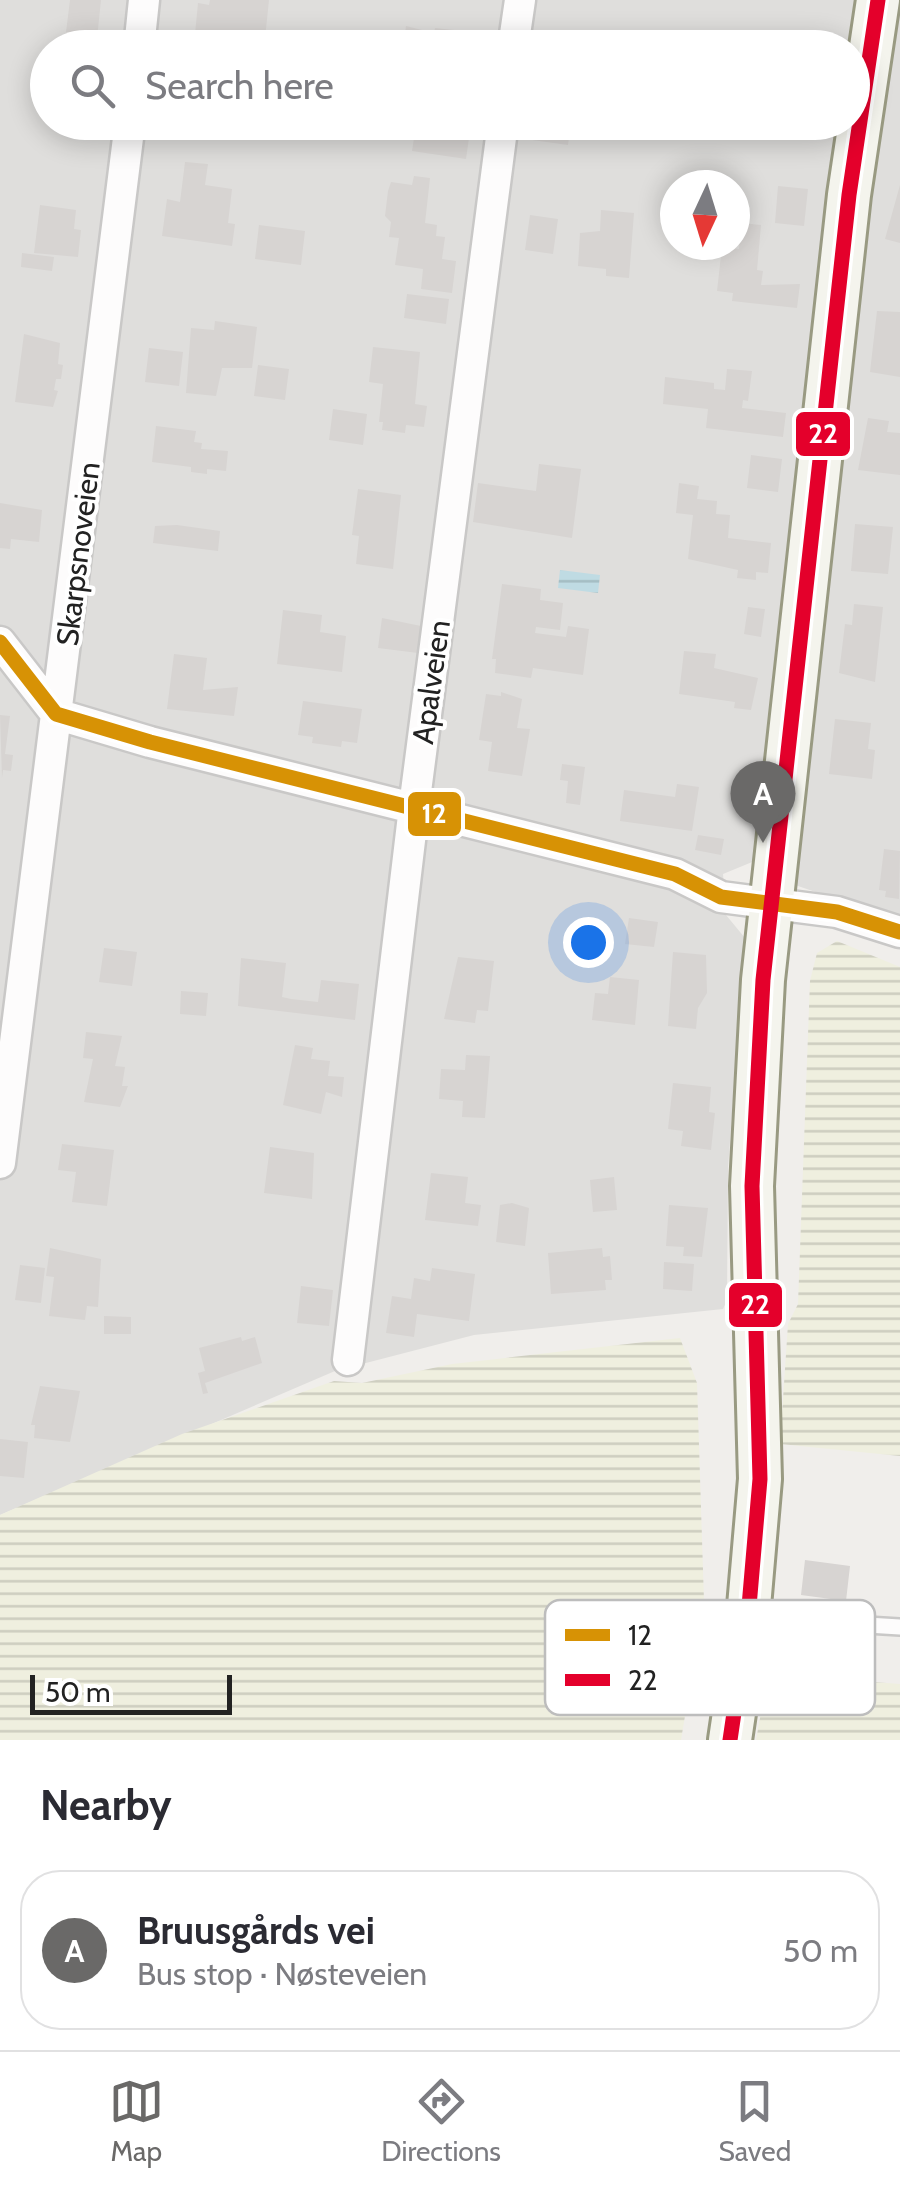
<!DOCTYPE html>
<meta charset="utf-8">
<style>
:root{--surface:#fff;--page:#f7f7f7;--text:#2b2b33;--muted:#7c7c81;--line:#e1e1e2;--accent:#6a6968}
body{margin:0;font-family:Cabin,sans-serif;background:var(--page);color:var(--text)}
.compass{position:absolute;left:660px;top:170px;width:90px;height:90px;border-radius:50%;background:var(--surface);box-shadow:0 5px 25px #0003;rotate:184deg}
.scale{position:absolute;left:30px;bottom:25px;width:202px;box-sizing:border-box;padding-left:10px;border:5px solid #222;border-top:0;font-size:28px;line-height:35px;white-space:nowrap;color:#222;-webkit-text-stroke:8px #fff;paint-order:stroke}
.you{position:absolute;left:588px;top:942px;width:35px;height:35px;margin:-25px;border:8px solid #fff;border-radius:50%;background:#1a73e8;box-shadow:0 0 0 15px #1a73e833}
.badge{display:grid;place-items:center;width:65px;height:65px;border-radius:50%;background:var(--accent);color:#fff;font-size:32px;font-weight:700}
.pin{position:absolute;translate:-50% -82px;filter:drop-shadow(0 2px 5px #0008)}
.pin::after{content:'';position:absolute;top:52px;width:35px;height:30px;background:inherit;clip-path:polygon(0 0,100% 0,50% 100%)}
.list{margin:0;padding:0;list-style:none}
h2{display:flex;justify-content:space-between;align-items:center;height:130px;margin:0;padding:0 40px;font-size:42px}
h2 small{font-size:32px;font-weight:400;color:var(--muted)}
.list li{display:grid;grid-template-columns:65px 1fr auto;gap:30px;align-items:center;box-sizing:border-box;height:160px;margin:0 20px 20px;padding:0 20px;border:2px solid var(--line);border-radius:40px}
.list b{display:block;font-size:38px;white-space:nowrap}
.list p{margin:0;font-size:32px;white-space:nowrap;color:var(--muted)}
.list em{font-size:32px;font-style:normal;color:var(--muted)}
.icon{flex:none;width:55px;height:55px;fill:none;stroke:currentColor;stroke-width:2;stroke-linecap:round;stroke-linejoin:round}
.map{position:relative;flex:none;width:900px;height:1740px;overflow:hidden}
.search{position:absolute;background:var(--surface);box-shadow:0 5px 25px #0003;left:30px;right:30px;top:30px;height:110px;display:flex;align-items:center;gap:25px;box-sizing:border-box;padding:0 35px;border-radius:55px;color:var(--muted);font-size:38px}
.sheet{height:310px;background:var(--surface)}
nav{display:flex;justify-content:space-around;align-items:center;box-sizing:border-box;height:140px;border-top:2px solid var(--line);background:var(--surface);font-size:28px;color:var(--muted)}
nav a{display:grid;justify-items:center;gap:5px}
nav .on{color:var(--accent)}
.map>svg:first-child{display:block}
.residential{fill:#dfdedc;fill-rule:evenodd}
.farmland{fill:url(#farmland-rules)}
.water{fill:url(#water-rules)}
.building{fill:#d7d4d2}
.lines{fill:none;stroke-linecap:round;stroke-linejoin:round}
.service-casing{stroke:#c9c8c7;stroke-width:20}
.minor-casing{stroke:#c9c8c7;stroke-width:35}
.secondary-casing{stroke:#999a82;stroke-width:48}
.service{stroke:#fdfcfc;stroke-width:15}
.minor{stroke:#fdfcfc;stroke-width:30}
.secondary{stroke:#f4f4ed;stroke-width:42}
.bus-1-casing{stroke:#fff;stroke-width:22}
.bus-2-casing{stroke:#fff;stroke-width:22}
.bus-1{stroke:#d79205;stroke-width:15}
.bus-2{stroke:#e4002b;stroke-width:15}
.labels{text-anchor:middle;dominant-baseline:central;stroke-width:8;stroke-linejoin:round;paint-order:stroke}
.street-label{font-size:30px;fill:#222;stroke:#fff}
.key{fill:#fff;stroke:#bdbdbd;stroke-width:2.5}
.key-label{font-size:28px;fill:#222}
.line-badge{stroke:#fff;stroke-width:4}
.badge-label{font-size:28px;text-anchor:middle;font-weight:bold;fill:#fff}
</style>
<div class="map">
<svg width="900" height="1740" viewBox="0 0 900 1740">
<defs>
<pattern id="farmland-rules" width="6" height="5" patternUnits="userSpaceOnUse" patternTransform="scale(2.5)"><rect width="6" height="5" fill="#efefdf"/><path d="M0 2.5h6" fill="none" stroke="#cdcdbf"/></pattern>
<pattern id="water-rules" width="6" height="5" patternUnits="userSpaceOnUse" patternTransform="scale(2.5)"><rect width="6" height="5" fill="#bfdbe3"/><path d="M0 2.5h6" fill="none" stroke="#a4bcc2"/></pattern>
</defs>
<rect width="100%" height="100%" fill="#f0eeeb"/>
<path class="residential" d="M 0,0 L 900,0 L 900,921 L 798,886 L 757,860 L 723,874 L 726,915 L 745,938 L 728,1168 L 727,1300 L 723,1309 L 474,1335 L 335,1371 L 0,1515 ZM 48,48 L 852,48 L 852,122 L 48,122 ZM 675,185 L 735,185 L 735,245 L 675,245 Z"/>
<path class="farmland" d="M 837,941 L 900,967 L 900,1456 L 780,1444 L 788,1324 L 798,1304 L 810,981 L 817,953 Z
M 680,1338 L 697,1383 L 704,1601 L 681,1740 L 0,1740 L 0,1515 L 182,1434 L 334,1381 L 362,1383 L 452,1364 Z
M 768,1674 L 900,1684 L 900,1740 L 756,1740 Z"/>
<path class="water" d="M 560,570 L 600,575 L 598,593 L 558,588 Z"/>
<path class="building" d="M 70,0 L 101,0 L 96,48 L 64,48 Z
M 210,0 L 269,0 L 264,48 L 204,48 L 205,35 L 195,34 L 198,3 L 209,5 Z
M 406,26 L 434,33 L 435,28 L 454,30 L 452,48 L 403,48 Z
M 391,122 L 428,122 L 427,130 Z
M 535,122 L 571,122 L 568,145 L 532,140 Z
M 608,122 L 632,122 L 615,134 Z
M 739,122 L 818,122 L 817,137 L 739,127 Z
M 415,132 L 469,138 L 466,159 L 412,151 Z
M 185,162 L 208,164 L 205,185 L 232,189 L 228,223 L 235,224 L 232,246 L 162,236 L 167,199 L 180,202 Z
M 414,176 L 430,178 L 425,223 L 437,225 L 436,236 L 445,237 L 442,259 L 456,261 L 452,293 L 421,289 L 423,269 L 395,265 L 399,238 L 389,237 L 391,222 L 385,216 L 388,191 L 391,182 L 412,185 Z
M 900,185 L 900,243 L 885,239 Z
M 778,186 L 808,189 L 804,226 L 775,223 Z
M 40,205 L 76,210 L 74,229 L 81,230 L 78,257 L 34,253 Z
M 601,210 L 634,213 L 629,278 L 606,276 L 606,269 L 578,266 L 580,233 L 600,231 Z
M 530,215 L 558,219 L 553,254 L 525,250 Z
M 741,223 L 761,225 L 757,270 L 763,271 L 761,285 L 800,284 L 797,308 L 732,301 L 733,293 L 717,291 L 722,247 L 739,249 Z
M 259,225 L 305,231 L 301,265 L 255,259 Z
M 22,253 L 54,257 L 52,271 L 21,267 Z
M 407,294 L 449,299 L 446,324 L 404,318 Z
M 877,311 L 900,312 L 900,377 L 870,372 Z
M 215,321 L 257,327 L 252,368 L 222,368 L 216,396 L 186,393 L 191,328 L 214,330 Z
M 24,334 L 60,343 L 58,364 L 63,365 L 61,379 L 56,379 L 54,390 L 58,391 L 53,407 L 15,402 Z
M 373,347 L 420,352 L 415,404 L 427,406 L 424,427 L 406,425 L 405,433 L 382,430 L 383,422 L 379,422 L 383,384 L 369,382 Z
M 149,348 L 183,352 L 179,386 L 145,382 Z
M 258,365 L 289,369 L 285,400 L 254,396 Z
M 727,369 L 752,371 L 748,401 L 743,400 L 742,408 L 786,413 L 783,437 L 706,428 L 708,409 L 663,404 L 665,377 L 714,383 L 714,389 L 725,390 Z
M 333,409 L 367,414 L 363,445 L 329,440 Z
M 868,418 L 889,421 L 887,432 L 900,433 L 900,475 L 858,470 Z
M 156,426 L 196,431 L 194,442 L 202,443 L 201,449 L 228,451 L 226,471 L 207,469 L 207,474 L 191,472 L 191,467 L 152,462 Z
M 751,455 L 782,459 L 778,492 L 747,488 Z
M 539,464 L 581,469 L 572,538 L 473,522 L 478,483 L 536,491 Z
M 679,483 L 699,486 L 697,499 L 717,501 L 716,514 L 730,515 L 728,538 L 771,543 L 768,573 L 756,572 L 756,580 L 737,578 L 738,570 L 688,559 L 693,515 L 676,513 Z
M 358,489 L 401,495 L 393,569 L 356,564 L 359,536 L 352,535 Z
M 0,503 L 42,510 L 39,542 L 11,539 L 10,549 L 0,548 Z
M 855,524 L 893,527 L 888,574 L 851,571 Z
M 177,525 L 220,531 L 218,551 L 153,543 L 155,526 Z
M 502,584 L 541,589 L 540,600 L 563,603 L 560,630 L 536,627 L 535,633 L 566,637 L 568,626 L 589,629 L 583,675 L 533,668 L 531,678 L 495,673 L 496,659 L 492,659 Z
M 854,604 L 883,607 L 875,682 L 839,673 L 845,624 L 852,625 Z
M 748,607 L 765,609 L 761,637 L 744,634 Z
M 283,610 L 322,615 L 320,632 L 346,636 L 342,672 L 277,664 Z
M 382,618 L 421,626 L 418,653 L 378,648 Z
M 684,651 L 716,654 L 714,668 L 758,678 L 751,710 L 734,708 L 735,702 L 679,694 Z
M 174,654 L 207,658 L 203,690 L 238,687 L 234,716 L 167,709 Z
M 501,692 L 522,699 L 517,728 L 530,729 L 522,776 L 488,771 L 492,742 L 479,740 L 486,694 L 501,696 Z
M 303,701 L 362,709 L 357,743 L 342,741 L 341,747 L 312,743 L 313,737 L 298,735 Z
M 0,715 L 10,716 L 5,754 L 13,755 L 11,771 L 3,770 L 2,778 Z
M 835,719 L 871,723 L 868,749 L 875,750 L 872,779 L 829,774 Z
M 562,764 L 585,767 L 580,805 L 566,803 L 568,781 L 560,780 Z
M 677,784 L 699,787 L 692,831 L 620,821 L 624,790 L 675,797 Z
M 698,835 L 724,839 L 721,855 L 695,850 Z
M 884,849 L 900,851 L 899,899 L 885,897 L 886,891 L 879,890 Z
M 629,918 L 658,922 L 654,947 L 625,944 Z
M 104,948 L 137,952 L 132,986 L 99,982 Z
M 673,952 L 706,955 L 707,993 L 698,1008 L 696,1029 L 668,1026 Z
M 458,957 L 494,961 L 488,1011 L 477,1010 L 475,1023 L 444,1019 Z
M 241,958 L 286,963 L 282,997 L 291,999 L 318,1002 L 321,980 L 359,984 L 355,1020 L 238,1006 Z
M 610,977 L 639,980 L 635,1025 L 592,1020 L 595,993 L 608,994 Z
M 181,991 L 208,993 L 206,1016 L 180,1014 Z
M 86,1032 L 122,1036 L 115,1066 L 125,1067 L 122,1086 L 128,1086 L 120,1107 L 84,1102 L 93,1059 L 83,1058 Z
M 295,1045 L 313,1048 L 311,1059 L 330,1061 L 328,1076 L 344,1077 L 342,1097 L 326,1092 L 321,1114 L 283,1105 Z
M 466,1055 L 490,1056 L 485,1118 L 462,1117 L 463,1101 L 439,1099 L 441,1069 L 465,1070 Z
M 673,1083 L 711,1087 L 709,1112 L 715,1113 L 711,1150 L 681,1146 L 683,1131 L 668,1129 Z
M 62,1144 L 114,1150 L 107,1206 L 72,1202 L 76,1172 L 58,1170 Z
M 270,1147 L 314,1153 L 312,1199 L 264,1193 Z
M 431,1173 L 468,1177 L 465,1203 L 481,1205 L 478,1226 L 425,1220 Z
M 614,1177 L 617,1210 L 593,1212 L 590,1180 Z
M 512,1203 L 529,1208 L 525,1246 L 496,1242 L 500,1205 Z
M 669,1205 L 708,1208 L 702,1257 L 683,1256 L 684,1247 L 666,1246 Z
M 50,1248 L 101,1259 L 98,1307 L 87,1306 L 85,1320 L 49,1316 L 54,1277 L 46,1276 Z
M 602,1248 L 603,1257 L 610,1256 L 612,1280 L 605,1280 L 606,1290 L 551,1294 L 548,1253 Z
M 664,1262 L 694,1264 L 692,1291 L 663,1289 Z
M 20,1265 L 45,1268 L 41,1303 L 15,1300 Z
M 432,1268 L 475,1274 L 469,1321 L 417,1314 L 414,1337 L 386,1333 L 392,1296 L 411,1299 L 414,1278 L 430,1281 Z
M 301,1286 L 333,1290 L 329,1326 L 297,1323 Z
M 104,1316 L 131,1317 L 131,1334 L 104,1334 Z
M 241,1337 L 242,1341 L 255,1337 L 262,1363 L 205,1383 L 208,1393 L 203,1394 L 198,1373 L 205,1371 L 199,1348 Z
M 40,1386 L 80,1391 L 70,1442 L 34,1438 L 35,1425 L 31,1425 Z
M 0,1439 L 28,1442 L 24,1478 L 0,1476 Z
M 805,1560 L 850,1566 L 846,1601 L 801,1595 Z"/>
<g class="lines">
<g class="service-casing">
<path id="service" d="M 752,1618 L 900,1627"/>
</g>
<g class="minor-casing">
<path id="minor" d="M 139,48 L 144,0
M 513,48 L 520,0
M 0,642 L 56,714 L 150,742 L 675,874 L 721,897 L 837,912 L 900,932
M 0,1163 L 130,122
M 348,1360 L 414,807 L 503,122"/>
</g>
<g class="secondary-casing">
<path id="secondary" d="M 730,1740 L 748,1618 L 760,1479 L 752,1186 L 763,980 L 849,195 L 878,0"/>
</g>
<use href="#service" class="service"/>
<use href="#minor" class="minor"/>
<use href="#secondary" class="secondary"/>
<g class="bus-1-casing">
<path id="bus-1" d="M 0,642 L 56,714 L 150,742 L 675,874 L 721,897 L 837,912 L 900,932"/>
</g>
<g class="bus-2-casing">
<path id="bus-2" d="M 730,1740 L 748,1618 L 760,1479 L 752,1186 L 763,980 L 849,195 L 878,0"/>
</g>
<use href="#bus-1" class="bus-1"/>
<use href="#bus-2" class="bus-2"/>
</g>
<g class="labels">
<g class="street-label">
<text transform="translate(78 554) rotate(-83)">Skarpsnoveien</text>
<text transform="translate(431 682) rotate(-82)">Apalveien</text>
</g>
</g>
<rect x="545" y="1600" width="330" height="115" rx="15" class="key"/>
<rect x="565" y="1629" width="45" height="12" fill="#d79205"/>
<rect x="565" y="1674" width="45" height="12" fill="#e4002b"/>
<g class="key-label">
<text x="628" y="1645">12</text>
<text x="628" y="1690">22</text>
</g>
<g class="line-badge">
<rect x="794" y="410" width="58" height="48" rx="10" fill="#e4002b"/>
<rect x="406" y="790" width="57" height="48" rx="10" fill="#d79205"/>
<rect x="727" y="1281" width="57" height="48" rx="10" fill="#e4002b"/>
</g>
<g class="badge-label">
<text x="823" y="443">22</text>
<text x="434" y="823">12</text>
<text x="755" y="1314">22</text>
</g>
</svg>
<svg class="compass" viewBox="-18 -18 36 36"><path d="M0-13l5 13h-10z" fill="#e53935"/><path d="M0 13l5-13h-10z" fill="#7c7c81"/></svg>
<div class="scale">50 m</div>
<div class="you"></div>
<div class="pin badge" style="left:763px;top:843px">A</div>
<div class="search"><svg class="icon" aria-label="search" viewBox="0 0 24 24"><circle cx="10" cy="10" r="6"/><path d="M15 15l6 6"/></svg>Search here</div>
</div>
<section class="sheet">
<h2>Nearby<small></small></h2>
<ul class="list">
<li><span class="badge">A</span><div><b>Bruusgårds vei</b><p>Bus stop · Nøsteveien</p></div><em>50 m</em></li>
</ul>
</section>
<nav>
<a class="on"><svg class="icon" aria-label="map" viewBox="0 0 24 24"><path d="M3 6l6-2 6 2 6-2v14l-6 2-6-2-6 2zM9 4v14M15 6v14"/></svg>Map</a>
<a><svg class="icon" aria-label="directions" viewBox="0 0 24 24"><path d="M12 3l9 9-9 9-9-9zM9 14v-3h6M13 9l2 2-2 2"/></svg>Directions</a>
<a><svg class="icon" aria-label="saved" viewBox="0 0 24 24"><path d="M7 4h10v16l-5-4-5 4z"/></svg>Saved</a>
</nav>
